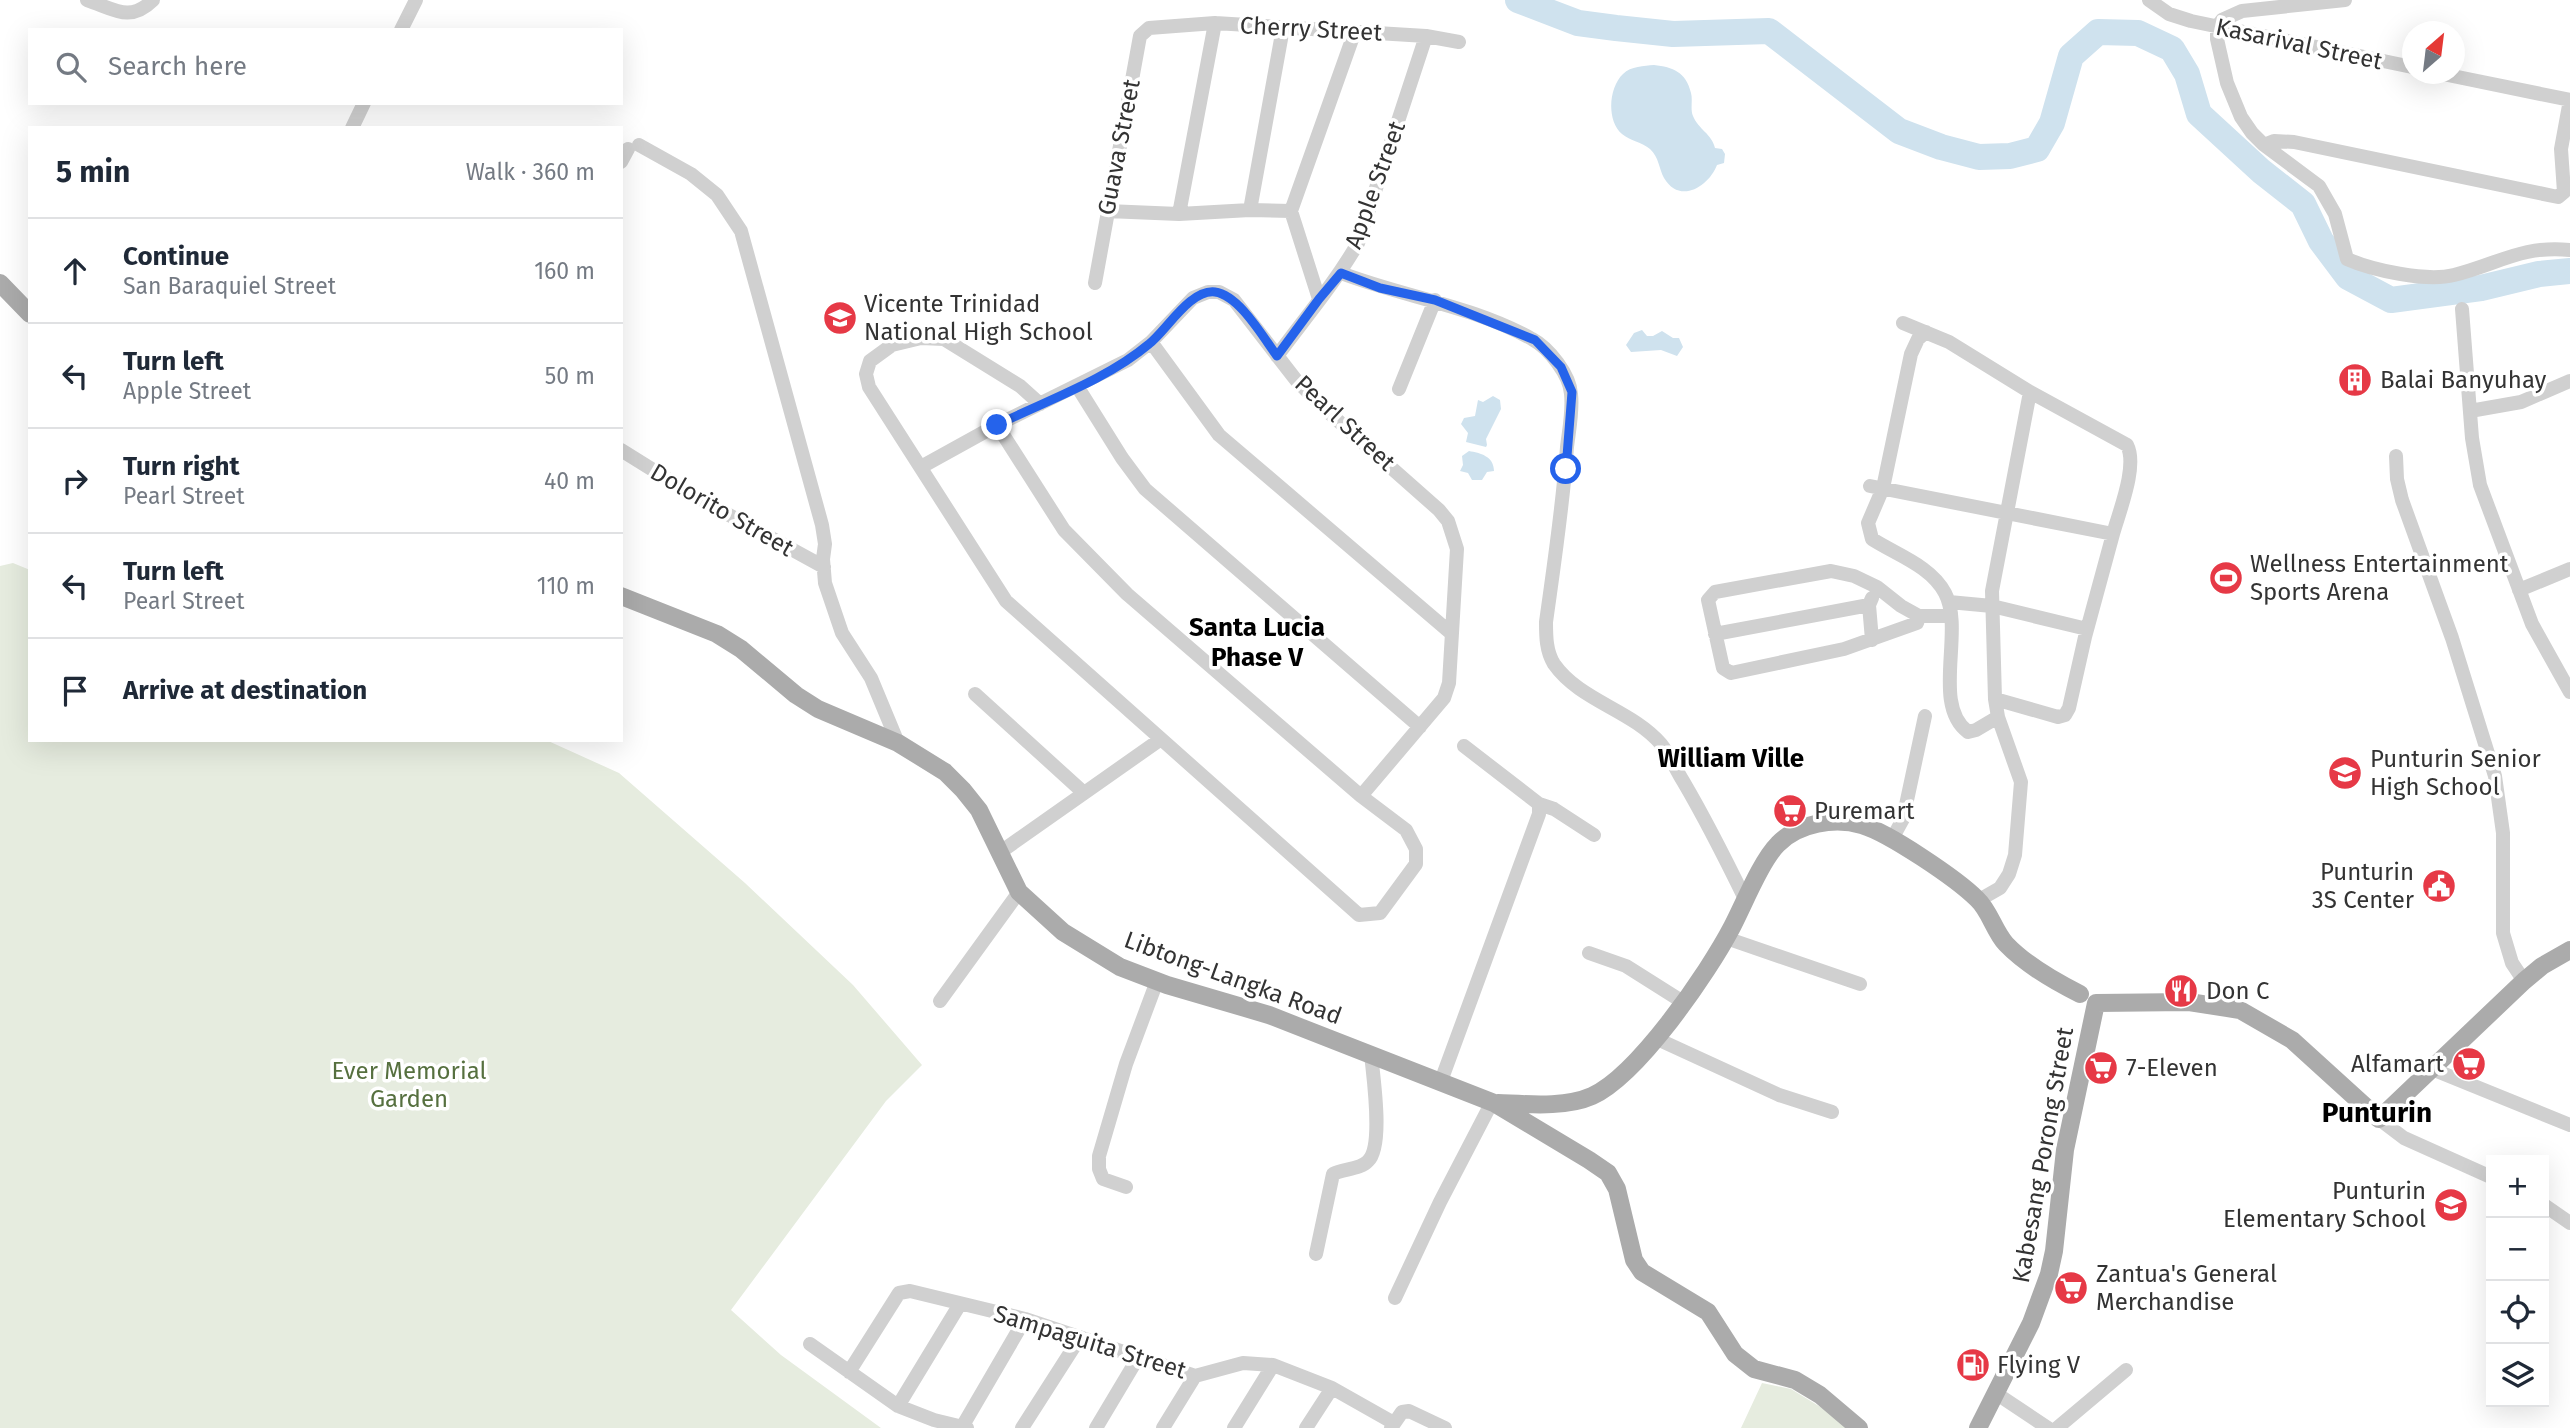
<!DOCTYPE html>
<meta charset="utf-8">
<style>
:root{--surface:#fff;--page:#f2f2f3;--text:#1f2937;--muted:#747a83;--line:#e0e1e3}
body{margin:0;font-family:"Fira Sans",sans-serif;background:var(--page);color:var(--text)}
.controls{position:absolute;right:21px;bottom:21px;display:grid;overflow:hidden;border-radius:0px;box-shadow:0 7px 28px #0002}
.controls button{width:63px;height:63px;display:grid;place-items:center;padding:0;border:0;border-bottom:2px solid var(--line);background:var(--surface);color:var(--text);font:35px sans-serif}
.compass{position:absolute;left:2402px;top:21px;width:63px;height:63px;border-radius:50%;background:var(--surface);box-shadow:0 7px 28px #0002;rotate:28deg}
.stop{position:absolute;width:21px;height:21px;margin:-16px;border:5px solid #2563eb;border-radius:50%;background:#fff}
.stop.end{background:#2563eb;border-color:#fff;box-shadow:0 2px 7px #0008}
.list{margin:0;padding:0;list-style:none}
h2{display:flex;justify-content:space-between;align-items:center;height:91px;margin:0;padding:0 28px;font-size:30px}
h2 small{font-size:23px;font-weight:400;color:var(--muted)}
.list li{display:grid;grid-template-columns:46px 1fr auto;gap:21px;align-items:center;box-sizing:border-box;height:105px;padding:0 28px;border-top:2px solid var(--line)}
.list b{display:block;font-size:26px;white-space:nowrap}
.list p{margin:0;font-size:23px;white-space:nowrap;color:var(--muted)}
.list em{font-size:23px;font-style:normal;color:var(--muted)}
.icon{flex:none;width:38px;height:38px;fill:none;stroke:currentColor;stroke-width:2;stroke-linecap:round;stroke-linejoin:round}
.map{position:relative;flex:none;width:2570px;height:1428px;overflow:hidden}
.search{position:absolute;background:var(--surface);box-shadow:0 7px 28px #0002;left:28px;top:28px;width:595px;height:77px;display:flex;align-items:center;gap:18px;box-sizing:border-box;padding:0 24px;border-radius:0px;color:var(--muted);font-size:26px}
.panel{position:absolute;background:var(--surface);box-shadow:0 7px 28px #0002;left:28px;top:126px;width:595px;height:616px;border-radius:0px}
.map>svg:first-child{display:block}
.green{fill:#e6ecdf}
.water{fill:#cfe2ee}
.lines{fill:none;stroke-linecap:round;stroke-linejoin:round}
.river{stroke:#cfe2ee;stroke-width:26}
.minor{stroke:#d0d0d0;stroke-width:14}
.major{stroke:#ababab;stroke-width:18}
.route{stroke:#2563eb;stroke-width:9}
.labels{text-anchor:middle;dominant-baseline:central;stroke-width:7;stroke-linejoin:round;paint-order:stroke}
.street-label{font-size:24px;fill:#333;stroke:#fff}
.poi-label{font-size:24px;fill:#333;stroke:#fff;text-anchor:start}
.park-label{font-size:24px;fill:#56703f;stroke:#fff}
.neighbourhood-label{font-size:26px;font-weight:bold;fill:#000;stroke:#fff}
.quarter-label{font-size:28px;font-weight:bold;fill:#000;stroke:#fff}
</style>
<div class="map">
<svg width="2570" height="1428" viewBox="0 0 2570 1428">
<rect width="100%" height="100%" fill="#fff"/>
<path class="green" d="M 13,563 L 30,570 L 30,740 L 546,740 L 619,773 L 745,883 L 853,985 L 922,1065 L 886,1101 L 731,1310 L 781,1355 L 881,1428 L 0,1428 L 0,566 Z
M 1762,1383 L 1791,1389 L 1827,1411 L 1849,1428 L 1741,1428 Z"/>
<path class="water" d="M 1654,65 C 1673,67 1686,72 1691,93 C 1693,100 1690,109 1693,116 C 1698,129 1712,134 1715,148 L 1722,149 L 1725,154 L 1724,163 L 1717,165 C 1709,186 1680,205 1664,178 C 1659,169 1659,157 1650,149 C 1642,142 1630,141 1622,134 C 1606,120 1609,87 1623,74 C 1631,66 1644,66 1654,65 Z
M 1642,330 L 1647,336 L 1653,336 L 1662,331 L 1673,338 L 1679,338 L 1683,347 L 1677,356 L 1661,350 L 1631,352 L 1626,345 L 1634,333 Z
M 1493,396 L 1500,400 L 1501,409 L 1486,439 L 1487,445 L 1486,447 L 1466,442 L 1468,433 L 1461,424 L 1464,418 L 1475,416 L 1478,400 L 1483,402 Z
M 1469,451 C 1480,453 1494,456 1494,471 L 1487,472 L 1482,480 L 1472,480 L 1468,473 L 1460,471 L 1463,465 L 1462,456 Z"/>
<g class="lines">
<path class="river" d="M 1518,0 L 1578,23 L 1616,28 L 1673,34 L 1769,31 L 1899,131 L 1941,147 L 1979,157 L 2010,156 L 2037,149 L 2052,123 L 2071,56 L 2098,32 L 2138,33 L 2172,49 L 2187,74 L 2199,114 L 2261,171 L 2303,204 L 2321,241 L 2348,277 L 2391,300 L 2481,288 L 2539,274 L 2570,271"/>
<path class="minor" d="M 87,0 C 114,9 130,23 153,0
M 2149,0 L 2169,14 L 2191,21 L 2412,67
M 2345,0 L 2242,11 L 2222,20 L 2217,27 L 2217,39 L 2227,83 L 2241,117 L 2252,133 L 2264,145 L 2319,186 L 2335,214 L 2347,259 C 2372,270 2426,282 2454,275 C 2498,264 2522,245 2570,250
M 401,30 L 416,0
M 2443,74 L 2570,100
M 352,128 L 364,103
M 639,145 L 691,174 L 717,195 L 741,231 L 822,525 L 825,544 L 823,559 L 825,583 L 842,633 L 871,678 L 898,743
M 2264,145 L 2274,141 L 2294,142 L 2558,197 L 2564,192 L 2561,149 L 2570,100
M 621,162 L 628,149
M 1250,210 L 1283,28
M 1107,211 L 1179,214 L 1250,210 L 1291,211 L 1319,299
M 1291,211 L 1355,31
M 1179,214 L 1215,23
M 1341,273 C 1404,297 1473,306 1532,339 C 1549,348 1570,375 1571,394 C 1573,411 1569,430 1567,447 C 1563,506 1554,564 1546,622 C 1546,636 1546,651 1554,664 C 1580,701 1632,710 1661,744 C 1670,755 1676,770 1683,781 C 1706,820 1726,860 1746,901
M 1095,283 L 1140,36 L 1149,28 L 1215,23 L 1426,36 L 1459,42
M 2462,309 L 2472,438 L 2480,485 L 2532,624 L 2570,692
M 1903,323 L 1949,342 L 2030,392 L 2127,445 C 2138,466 2119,512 2113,534
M 1926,332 L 1918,339 L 1911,354 L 1883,488 L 1868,523 L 1872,539 C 1897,555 1931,566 1945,593 C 1965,630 1931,705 1968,732 L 1976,730 L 1998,717
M 1151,342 L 1219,435 L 1452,634
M 1277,356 C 1305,318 1335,283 1358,243 L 1426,36
M 1077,386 L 1122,458 L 1145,489 L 1420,727
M 1399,389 L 1435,300
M 2470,411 L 2521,402 L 2570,381
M 997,425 L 1064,530 L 1127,594 L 1361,796 L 1406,830 L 1416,849 L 1416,864 L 1380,913 L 1359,915 L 1006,601 L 869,387 L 866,374 L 870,361 L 892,345 L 921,338 L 944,339 L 1020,386 L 1040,404
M 621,450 L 698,498 L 824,567
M 2396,456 L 2397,479 L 2402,500 L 2452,638 L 2495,776 L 2503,833 L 2503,933 L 2512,963 L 2524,981
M 921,467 L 997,425 L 1128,360 L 1151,342 L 1193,298 L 1208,292 L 1219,292 L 1234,300 L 1296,380 L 1327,411 L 1439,510 L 1448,521 L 1457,549 L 1449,683 L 1444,698 L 1361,796
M 1870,486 L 2113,534 L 2085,637 L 2069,708 L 2065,715 L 2058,717 L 1995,699
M 2519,590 L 2570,569
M 1872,598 L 1869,605 L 1872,640
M 1949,602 L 1992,606 L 2087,629
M 1919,616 L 1917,623 L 1844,649 L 1731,673 L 1723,668 L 1708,600 L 1715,592 L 1831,571 L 1854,576 L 1877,587 L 1901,606 L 1919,616 L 1951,616
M 1715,634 L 1869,605
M 975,694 L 1084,793
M 1539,804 L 1554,809 L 1594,835
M 1892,839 L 1903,819 L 1925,716
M 999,853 L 1161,739
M 1979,900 L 2000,888 L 2009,874 L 2015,855 L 2021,782 L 1998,717 L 1995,699 L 1992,591 L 2030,392
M 1726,938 L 1860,984
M 1589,953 L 1626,966 L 1683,1002
M 940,1001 L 1019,892
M 1655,1038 L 1779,1095 L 1832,1112
M 2432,1069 L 2570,1125
M 1441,1081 L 1539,814 L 1539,804 L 1464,746
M 2379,1119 L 2404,1138 L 2491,1177
M 1126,1187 L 1103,1179 L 1099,1169 L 1099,1156 L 1126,1064 L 1157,981
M 2544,1205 L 2570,1223
M 1316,1254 L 1333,1174 C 1343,1169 1361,1169 1368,1161 C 1384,1146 1373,1076 1371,1054
M 1395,1298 L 1440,1202 L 1492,1102
M 810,1344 L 898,1406 L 934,1420 L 967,1428
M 849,1372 L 899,1293 L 910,1291 L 1025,1319 L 1195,1376 L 1243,1363 L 1273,1365 L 1332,1388 L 1394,1423
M 1997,1394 L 2048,1428
M 898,1406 L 960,1304
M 962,1427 L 1025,1319
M 1022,1428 L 1079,1339
M 1096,1428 L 1139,1356
M 1163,1428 L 1195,1376
M 1234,1428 L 1273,1365
M 1306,1428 L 1332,1388
M 1391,1428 L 1402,1412 L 1409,1411 L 1445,1428
M 2057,1428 L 2126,1370"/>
<path class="major" d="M 0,283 L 30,314
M 621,596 L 717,634 L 741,649 L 796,695 L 818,709 L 898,743 L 945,772 L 963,790 L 979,810 L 1019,892 L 1063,932 L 1120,967 L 1167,985 L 1269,1015 L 1494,1103 L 1589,1160 L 1608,1173 L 1617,1189 L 1634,1260 L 1642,1272 L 1708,1312 L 1735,1354 L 1754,1369 L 1795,1380 L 1820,1395 L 1859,1428
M 1498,1103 C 1526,1104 1565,1108 1592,1096 C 1638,1075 1708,973 1732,927 C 1744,904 1761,861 1778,844 C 1798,823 1835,817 1862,825 C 1889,833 1957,879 1977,899 C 1990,911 1994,931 2006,944 C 2026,965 2054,981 2080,994
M 1978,1428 L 2031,1323 L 2049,1274 L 2054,1251 L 2065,1150 L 2096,1003 L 2189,1002 L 2240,1010 L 2292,1040 L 2379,1119 L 2524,981 L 2542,966 L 2570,950"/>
</g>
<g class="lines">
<path class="route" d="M 997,425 C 1048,400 1106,380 1149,344 C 1167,330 1190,289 1215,292 C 1239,295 1263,337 1277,356 L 1319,299 L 1341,273 L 1380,288 L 1435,300 L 1535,340 L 1561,367 L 1572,392 L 1566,469"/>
</g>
<defs>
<g id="school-disc" transform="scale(1.75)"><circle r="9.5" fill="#e63946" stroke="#fff"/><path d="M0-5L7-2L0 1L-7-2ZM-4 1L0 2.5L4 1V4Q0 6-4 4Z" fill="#fff"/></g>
<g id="building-disc" transform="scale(1.75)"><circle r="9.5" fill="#e63946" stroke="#fff"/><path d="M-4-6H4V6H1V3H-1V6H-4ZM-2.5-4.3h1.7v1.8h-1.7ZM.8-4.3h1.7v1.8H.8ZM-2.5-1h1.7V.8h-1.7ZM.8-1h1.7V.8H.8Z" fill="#fff"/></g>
<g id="stadium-disc" transform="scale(1.75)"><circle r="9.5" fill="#e63946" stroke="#fff"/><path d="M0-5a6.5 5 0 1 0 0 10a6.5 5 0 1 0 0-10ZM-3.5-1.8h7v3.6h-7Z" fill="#fff"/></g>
<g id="supermarket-disc" transform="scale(1.75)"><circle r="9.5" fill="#e63946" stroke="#fff"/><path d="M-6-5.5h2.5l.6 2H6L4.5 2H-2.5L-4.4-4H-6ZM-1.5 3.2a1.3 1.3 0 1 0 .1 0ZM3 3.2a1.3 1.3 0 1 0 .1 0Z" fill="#fff"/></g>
<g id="civic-disc" transform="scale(1.75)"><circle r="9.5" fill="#e63946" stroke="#fff"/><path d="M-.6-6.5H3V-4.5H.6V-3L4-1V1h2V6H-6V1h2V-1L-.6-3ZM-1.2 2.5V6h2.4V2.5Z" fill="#fff"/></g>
<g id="restaurant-disc" transform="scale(1.75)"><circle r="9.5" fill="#e63946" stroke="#fff"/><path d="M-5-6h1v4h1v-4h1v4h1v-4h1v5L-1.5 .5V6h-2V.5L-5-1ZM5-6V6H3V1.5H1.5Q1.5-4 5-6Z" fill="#fff"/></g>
<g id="fuel-disc" transform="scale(1.75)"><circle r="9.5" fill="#e63946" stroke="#fff"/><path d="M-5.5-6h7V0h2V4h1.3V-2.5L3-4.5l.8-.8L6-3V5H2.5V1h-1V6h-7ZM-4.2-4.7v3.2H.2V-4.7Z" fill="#fff"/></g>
</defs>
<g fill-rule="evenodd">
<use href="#school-disc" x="840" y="318"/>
<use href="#building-disc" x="2355" y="380"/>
<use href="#stadium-disc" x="2226" y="578"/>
<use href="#school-disc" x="2345" y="773"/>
<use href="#supermarket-disc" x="1790" y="811"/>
<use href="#civic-disc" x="2439" y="886"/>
<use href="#restaurant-disc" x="2181" y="991"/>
<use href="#supermarket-disc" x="2469" y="1064"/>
<use href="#supermarket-disc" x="2101" y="1068"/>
<use href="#school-disc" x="2451" y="1205"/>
<use href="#supermarket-disc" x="2071" y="1288"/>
<use href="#fuel-disc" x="1973" y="1365"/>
</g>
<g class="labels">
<g class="street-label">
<text transform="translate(1311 29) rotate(3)">Cherry Street</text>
<text transform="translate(2299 44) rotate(12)">Kasarival Street</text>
<text transform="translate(1119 147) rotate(-79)">Guava Street</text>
<text transform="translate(1375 185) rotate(-70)">Apple Street</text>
<text transform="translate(1345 423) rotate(43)">Pearl Street</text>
<text transform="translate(722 510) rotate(30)">Dolorito Street</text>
<text transform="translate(1233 978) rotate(20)">Libtong-Langka Road</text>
<text transform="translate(2043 1155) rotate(-80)">Kabesang Porong Street</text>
<text transform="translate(1090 1342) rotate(17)">Sampaguita Street</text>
</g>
<g class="poi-label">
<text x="864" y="304">Vicente Trinidad<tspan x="864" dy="28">National High School</tspan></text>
<text x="2380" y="380">Balai Banyuhay</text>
<text x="2250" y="564">Wellness Entertainment<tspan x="2250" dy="28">Sports Arena</tspan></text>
<text x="2370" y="759">Punturin Senior<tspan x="2370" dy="28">High School</tspan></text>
<text x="1814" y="811">Puremart</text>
<text x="2414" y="872" text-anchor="end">Punturin<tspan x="2414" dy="28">3S Center</tspan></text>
<text x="2206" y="991">Don C</text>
<text x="2444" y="1064" text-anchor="end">Alfamart</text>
<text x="2126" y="1068">7-Eleven</text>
<text x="2426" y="1191" text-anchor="end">Punturin<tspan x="2426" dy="28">Elementary School</tspan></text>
<text x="2096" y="1274">Zantua's General<tspan x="2096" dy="28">Merchandise</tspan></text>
<text x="1997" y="1365">Flying V</text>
</g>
<g class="park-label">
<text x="409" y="1071">Ever Memorial<tspan x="409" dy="28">Garden</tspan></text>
</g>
<g class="neighbourhood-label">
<text x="1257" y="627">Santa Lucia<tspan x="1257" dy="30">Phase V</tspan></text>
<text x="1731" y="758">William Ville</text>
</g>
<g class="quarter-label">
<text x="2377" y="1112">Punturin</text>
</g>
</g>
</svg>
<div class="controls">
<button>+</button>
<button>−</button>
<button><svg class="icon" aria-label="locate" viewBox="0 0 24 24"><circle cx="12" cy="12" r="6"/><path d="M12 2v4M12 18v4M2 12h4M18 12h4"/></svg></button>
<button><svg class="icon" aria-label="layers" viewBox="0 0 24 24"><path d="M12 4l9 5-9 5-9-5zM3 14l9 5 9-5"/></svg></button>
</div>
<svg class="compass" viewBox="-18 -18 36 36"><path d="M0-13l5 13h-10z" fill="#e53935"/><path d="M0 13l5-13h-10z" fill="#747a83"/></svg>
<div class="stop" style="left:1566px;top:469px"></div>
<div class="stop end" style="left:997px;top:425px"></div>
<div class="search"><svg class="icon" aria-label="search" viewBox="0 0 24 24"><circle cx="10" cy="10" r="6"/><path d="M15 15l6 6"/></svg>Search here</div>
<section class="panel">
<h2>5 min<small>Walk · 360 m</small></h2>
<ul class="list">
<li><svg class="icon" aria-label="ahead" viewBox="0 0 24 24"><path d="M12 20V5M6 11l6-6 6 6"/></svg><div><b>Continue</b><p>San Baraquiel Street</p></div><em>160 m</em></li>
<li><svg class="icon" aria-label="left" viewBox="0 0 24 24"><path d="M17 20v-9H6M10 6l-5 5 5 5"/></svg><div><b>Turn left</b><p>Apple Street</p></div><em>50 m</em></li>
<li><svg class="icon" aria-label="right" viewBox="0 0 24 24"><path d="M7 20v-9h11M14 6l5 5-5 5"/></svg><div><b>Turn right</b><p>Pearl Street</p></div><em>40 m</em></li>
<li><svg class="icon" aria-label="left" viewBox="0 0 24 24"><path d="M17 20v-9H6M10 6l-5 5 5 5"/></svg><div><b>Turn left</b><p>Pearl Street</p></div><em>110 m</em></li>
<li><svg class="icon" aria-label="arrive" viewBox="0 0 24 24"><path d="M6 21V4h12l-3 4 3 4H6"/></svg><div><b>Arrive at destination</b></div></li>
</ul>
</section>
</div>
